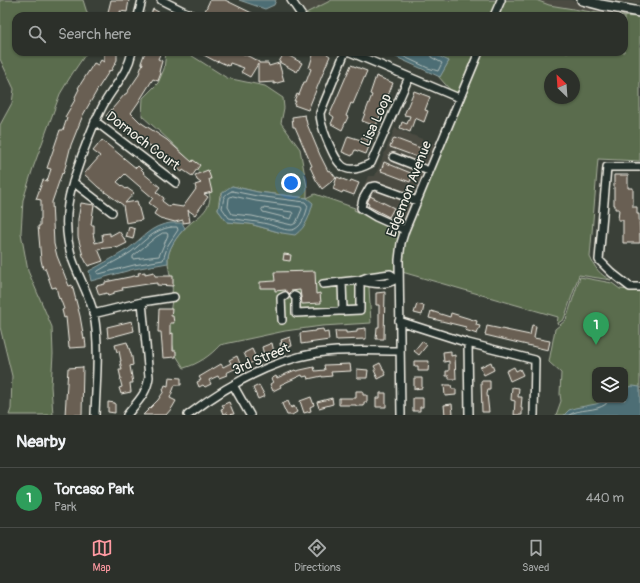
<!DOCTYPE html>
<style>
:root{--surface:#2c302a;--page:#343832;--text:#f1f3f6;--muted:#a6a9a8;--line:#484b47;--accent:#ff9aa2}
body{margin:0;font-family:Pangolin,sans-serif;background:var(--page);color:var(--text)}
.controls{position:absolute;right:12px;bottom:12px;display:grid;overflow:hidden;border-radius:8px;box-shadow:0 1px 3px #0004}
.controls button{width:36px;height:36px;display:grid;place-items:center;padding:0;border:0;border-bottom:1px solid var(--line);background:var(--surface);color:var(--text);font:20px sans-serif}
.compass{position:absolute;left:544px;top:68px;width:36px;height:36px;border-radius:50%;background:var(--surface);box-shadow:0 1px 3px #0004;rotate:335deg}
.you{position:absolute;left:291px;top:183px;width:14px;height:14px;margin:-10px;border:3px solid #fff;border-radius:50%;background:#1a73e8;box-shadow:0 0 0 6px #1a73e833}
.badge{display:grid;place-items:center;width:26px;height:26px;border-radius:50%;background:var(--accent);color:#fff;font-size:13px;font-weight:700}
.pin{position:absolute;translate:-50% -33px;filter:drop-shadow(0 1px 2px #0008)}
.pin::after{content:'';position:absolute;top:21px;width:14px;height:12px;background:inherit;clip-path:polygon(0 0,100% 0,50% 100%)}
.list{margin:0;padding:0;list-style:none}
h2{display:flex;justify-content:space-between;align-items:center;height:52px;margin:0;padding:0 16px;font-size:17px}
h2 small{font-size:13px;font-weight:400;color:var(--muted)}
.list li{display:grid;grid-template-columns:26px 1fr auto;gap:12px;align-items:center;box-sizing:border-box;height:60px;padding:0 16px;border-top:1px solid var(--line)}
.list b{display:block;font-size:15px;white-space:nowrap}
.list p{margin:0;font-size:13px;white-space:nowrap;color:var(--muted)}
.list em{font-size:13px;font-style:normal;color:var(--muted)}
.icon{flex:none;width:22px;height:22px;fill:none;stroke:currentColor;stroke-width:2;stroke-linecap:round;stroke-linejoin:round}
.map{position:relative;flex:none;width:640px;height:415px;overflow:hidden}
.search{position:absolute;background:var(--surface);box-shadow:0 1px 3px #0004;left:12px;right:12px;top:12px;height:44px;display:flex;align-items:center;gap:10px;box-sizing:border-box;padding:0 14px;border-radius:12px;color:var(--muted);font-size:15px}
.sheet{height:112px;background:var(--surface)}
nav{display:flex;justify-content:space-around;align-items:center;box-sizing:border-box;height:56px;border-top:1px solid var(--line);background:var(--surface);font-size:11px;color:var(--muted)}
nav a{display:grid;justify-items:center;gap:2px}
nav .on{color:var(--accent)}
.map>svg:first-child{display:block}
.built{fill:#4b4c43}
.green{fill:#5a6c4e;stroke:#a7ae9b;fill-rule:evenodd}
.water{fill:#4d6e74;stroke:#90a2a2}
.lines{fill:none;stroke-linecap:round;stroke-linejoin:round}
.shore{stroke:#b1bdba;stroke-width:1}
.building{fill:#695f52;stroke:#f4f1e8}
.minor-casing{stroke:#f4f1e8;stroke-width:10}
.major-casing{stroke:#f4f1e8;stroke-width:12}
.minor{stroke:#26332d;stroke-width:7}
.major{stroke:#26332d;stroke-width:9}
.labels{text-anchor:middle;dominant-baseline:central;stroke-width:3;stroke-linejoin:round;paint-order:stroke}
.street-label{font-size:14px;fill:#f4f1e8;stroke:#26332d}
</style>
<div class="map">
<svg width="640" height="415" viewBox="0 0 640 415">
<rect width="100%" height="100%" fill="#3a4038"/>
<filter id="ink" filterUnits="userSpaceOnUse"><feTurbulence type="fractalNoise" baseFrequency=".025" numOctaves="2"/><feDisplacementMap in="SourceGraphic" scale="8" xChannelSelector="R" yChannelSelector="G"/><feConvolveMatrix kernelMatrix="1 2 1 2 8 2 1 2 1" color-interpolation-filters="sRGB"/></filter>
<g filter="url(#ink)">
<path class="built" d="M 298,0 L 332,0 L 306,13 Z
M 536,0 L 570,0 L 601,8 L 640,15 L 640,17 L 616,16 L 549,5 Z
M 598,0 L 640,0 L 640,3 L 602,1 Z
M 395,128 L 437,145 L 402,232 L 354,210 L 368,176 L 375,176 Z"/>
<path class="green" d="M 0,0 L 83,0 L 88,16 L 16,16 L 16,52 L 87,52 L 72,74 L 60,94 L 33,168 L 23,200 L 21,233 L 28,271 L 52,327 L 53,354 L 51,386 L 53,415 L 9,415 L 11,409 L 12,376 L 0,327 L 0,125 L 12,103 L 14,89 L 0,59 Z
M 332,0 L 498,0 L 491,16 L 312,16 L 306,13 Z
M 504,0 L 536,0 L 549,5 L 616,16 L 640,17 L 640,161 L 598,159 L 590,257 C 595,268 600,275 611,280 L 579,275 L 564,319 L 557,324 L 558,317 L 402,272 L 404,243 L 408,231 L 482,52 L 624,52 L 624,16 L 497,16 ZM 550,74 L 574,74 L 574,98 L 550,98 Z
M 166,52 L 186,52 L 227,78 L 265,86 L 283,98 L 284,108 L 281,123 L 300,149 L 307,187 L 307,198 L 315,194 L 355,208 L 354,210 L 402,232 L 395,284 L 369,287 L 371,323 L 322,326 L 285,331 L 220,345 C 210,356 198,364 184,368 L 175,354 L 168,327 L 172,300 L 177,299 L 176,294 L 172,294 C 174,282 167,270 168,258 C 169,244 183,229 193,221 C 200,216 206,211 209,203 C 218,178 159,132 142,116 L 143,98 L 158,83 L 164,69 ZM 232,186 L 258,192 L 307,198 L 282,233 L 250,224 L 227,222 L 218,210 L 220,195 Z
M 423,52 L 476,52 L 458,94 L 452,92 L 438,76 L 440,76 L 449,61 Z
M 580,277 L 612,283 L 620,289 L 640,291 L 640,415 L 556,415 L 561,401 L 560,394 L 561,373 L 549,362 L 555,329 L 566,320 ZM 595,370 L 625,370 L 625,400 L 595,400 Z"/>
<path class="water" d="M 239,0 L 276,0 L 274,5 L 265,9 Z
M 385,52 L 423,52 L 427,54 L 432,53 L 449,61 L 440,77 Z
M 232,186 L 258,192 L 307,198 L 313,203 C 309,217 307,226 295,235 L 282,233 L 250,224 L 227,222 L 218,210 C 221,197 219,193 232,186 Z
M 170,223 L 182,223 L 185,228 C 177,236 166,251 168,263 L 134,269 L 91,281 L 89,271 C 102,264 115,257 128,249 C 143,238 150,226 170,223 Z
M 633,386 L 640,387 L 640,415 L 564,415 L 569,410 L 575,408 L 596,404 L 605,400 L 625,400 L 625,388 Z"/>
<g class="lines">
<path class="shore" d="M 394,52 L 428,68 L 438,71 L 442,63 L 431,57 L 430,52
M 232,191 L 257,196 L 305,202 L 308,206 C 306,213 303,225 295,229 C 289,232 280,228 274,226 C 260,221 244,221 229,218 L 222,208 C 224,199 222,195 232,191 Z
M 233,196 L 256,201 L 301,207 L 302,209 L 296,223 L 292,225 L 252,216 L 232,214 L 228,207 L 229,198 Z
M 263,208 L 292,212 L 293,214 L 291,219 L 263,212 L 262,210 Z
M 171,227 L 177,227 L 178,230 L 168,245 L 163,260 L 134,265 L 99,274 L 97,273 L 98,271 C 109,264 121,259 131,252 C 145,241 153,230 171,227 Z
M 163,233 L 167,233 L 168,235 L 159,256 L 133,259 L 133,256 L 156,237 Z
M 569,415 C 580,408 595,412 606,404 L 607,400"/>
</g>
<path class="building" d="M 111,0 L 129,0 L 127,12 L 120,11 L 121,16 L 107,16 Z
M 210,0 L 225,0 L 258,16 L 215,16 L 205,11 Z
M 153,9 L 166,16 L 150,16 Z
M 104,52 L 117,52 L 117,60 L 111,71 L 110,70 L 99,87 L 83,115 L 71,145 L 66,165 L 63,174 L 62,173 L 52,202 L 54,244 L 57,256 L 69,286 L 72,285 L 80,316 L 84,339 L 85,338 L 86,347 L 69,348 L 66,317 L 64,318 L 62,310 L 64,309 L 60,298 L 59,299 L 56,287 L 52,288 L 45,268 L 43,269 L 41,260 L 38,226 L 40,226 L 40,219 L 41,219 L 41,200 L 36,199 L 43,180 L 47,181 L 51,169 L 47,168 L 60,130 L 63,130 L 67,118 L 65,117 L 76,98 L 75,97 L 79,89 L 78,88 L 94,63 L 98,65 L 101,60 L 104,62 Z
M 145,52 L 161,52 L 158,59 L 162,61 L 159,72 L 161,73 L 158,81 L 153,79 L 138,103 L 131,113 L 140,122 L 167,140 L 192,162 L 193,160 L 200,165 L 192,176 L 183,170 L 182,172 L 158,154 L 151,148 L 151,147 L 142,140 L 123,126 L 122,127 L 106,116 L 125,94 L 126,94 L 138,76 L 143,63 L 141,63 Z
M 198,52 L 239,52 L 250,57 L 259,62 L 259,63 L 268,63 L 269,66 L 279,63 L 284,81 L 274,84 L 274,82 L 258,83 L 258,64 L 250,77 L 241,72 L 244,68 L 230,63 L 229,66 L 218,61 L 217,62 Z
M 314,52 L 328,52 L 327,54 L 330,56 L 308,110 L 294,105 L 296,101 L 294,101 L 297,94 L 299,95 L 304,82 L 306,82 L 311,69 L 309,68 Z
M 284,53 L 302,63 L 297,72 L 279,62 Z
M 351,65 L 367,71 L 353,104 L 351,103 L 346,116 L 348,117 L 342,130 L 331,124 L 334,117 L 330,114 Z
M 376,76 L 393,83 L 376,126 L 362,121 L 372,95 L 370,94 Z
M 414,91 L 430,97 L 425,110 L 428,111 L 424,122 L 415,118 L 410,132 L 400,128 L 402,122 L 407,124 L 410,116 L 404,115 Z
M 305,115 L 307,124 L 320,155 L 328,171 L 330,170 L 336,178 L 322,189 L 316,180 L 310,167 L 312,166 L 295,127 L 293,127 L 292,117 Z
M 348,136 L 361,140 L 362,137 L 369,140 L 367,143 L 370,144 L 366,154 L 355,150 L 352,156 L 342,152 Z
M 394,138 L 423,149 L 420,158 L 390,147 Z
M 102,140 L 136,168 L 138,166 L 144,172 L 143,173 L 160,187 L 156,192 L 164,198 L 162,201 L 170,207 L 170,205 L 183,207 L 196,189 L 195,185 L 201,183 L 197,180 L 195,175 L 208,170 L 211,179 L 209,179 L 212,192 L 204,194 L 208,197 L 195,215 L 188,210 L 190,222 L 183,223 L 183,220 L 175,222 L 160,218 L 154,214 L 157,209 L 149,203 L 153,198 L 125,174 L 117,182 L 126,189 L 127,188 L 134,193 L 125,203 L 137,201 L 142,220 L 126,223 L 123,205 L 98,187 L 84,174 L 100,156 L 93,151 Z
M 384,162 L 413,174 L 410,182 L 381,171 Z
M 614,175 L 628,175 L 628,188 L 633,188 L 633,207 L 637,207 L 637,214 L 639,214 L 640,243 L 623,243 L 623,220 L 618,220 L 619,209 L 615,209 L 615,205 L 614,205 Z
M 337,177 L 350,182 L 351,180 L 359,183 L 354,195 L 343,191 L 342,193 L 333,189 Z
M 370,196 L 394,208 L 389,217 L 368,206 L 369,204 L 367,203 L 368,201 Z
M 81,203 L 94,205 L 91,225 L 94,225 L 94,233 L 93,233 L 95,243 L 103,241 L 102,234 L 110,233 L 110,236 L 119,231 L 127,243 L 117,248 L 116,247 L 98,249 L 103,261 L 88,266 L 83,256 L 78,237 L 78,219 Z
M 129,227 L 135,229 L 133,239 L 126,237 Z
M 284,254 L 291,255 L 290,261 L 283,260 Z
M 315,271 L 316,294 L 320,293 L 321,303 L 302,304 L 300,290 L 291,291 L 290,294 L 285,290 L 275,291 L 275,288 L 260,288 L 260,282 L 275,281 L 274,272 Z
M 145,272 L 145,274 L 154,272 L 155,276 L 173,276 L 173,286 L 157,285 L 157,283 L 148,284 L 122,288 L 123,290 L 114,292 L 114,294 L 108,296 L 107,293 L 99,295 L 96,286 L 105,284 L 105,282 L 139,275 L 138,273 Z
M 385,292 L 384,339 L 376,339 L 377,327 L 379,327 L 379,305 L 376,305 L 376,293 Z
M 417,304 L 424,306 L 422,315 L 414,313 Z
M 159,309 L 172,309 L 171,316 L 173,316 L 174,323 L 170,323 L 170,334 L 173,333 L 173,351 L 176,351 L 176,357 L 163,358 L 161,332 L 158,332 Z
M 431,311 L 450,317 L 451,313 L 477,321 L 476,325 L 480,326 L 477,334 L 465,330 L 466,327 L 429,318 Z
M 132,321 L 134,331 L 108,338 L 107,327 Z
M 532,325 L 536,326 L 534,338 L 550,341 L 548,350 L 485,335 L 487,326 L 530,335 Z
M 366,328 L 366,339 L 336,340 L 335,331 L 346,331 L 346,333 L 357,332 L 357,329 Z
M 323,329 L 324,333 L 328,332 L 329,340 L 301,344 L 300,333 L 315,331 L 315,330 Z
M 290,337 L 292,346 L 281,349 L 280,343 L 282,343 L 281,340 Z
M 422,341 L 427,345 L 419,355 L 414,351 Z
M 127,342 L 132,357 L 133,365 L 130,366 L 133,383 L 130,383 L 131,392 L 121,394 L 119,388 L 122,387 L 120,379 L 121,379 L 119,370 L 122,370 L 120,361 L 121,361 L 119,351 L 117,352 L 115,345 Z
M 272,343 L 274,352 L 264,355 L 262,347 Z
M 252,349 L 257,360 L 249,364 L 244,353 Z
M 451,351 L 451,356 L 455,355 L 456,379 L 449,379 L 449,376 L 446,376 L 446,371 L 449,371 L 449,361 L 444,362 L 443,352 Z
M 237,356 L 241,366 L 226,373 L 227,375 L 219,378 L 218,376 L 209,380 L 211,384 L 205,387 L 203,385 L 199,387 L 197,382 L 201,380 L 199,377 L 221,364 L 223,367 L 231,363 L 229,360 Z
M 414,361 L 429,361 L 428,371 L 418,371 L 418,366 L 414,366 Z
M 491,362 L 494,370 L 484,375 L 480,367 Z
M 380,363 L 386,375 L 378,379 L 374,370 L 376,370 L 374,366 Z
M 350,364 L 351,371 L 331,372 L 332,376 L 322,377 L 322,376 L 308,379 L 307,376 L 303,377 L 302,375 L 280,385 L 281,387 L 273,391 L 270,384 L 273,382 L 271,379 L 276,376 L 277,378 L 295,370 L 296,371 L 314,367 L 315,371 L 325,370 L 324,365 Z
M 83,367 L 82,415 L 65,415 L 68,368 Z
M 514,367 L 516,371 L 520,369 L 523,375 L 510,381 L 506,371 Z
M 357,369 L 368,370 L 367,378 L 357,378 Z
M 169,377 L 181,378 L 181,385 L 175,385 L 170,398 L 176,401 L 172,408 L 166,415 L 143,415 L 158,400 L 164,391 L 163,390 L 165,385 L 168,386 Z
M 414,378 L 422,378 L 422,388 L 414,389 Z
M 481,381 L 490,381 L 490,390 L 488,390 L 487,394 L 489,412 L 482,412 Z
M 259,385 L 265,396 L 258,399 L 253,388 Z
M 444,385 L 451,385 L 452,389 L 456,389 L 456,395 L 445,396 Z
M 512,387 L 519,388 L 518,397 L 522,397 L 521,408 L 522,408 L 522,415 L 514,415 L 515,401 L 511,400 Z
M 356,391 L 363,391 L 363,395 L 367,395 L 367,402 L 364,402 L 364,406 L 356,406 L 356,405 L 339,405 L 339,398 L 356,398 Z
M 380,393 L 386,393 L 386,407 L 376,407 L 376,398 L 380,398 Z
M 311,397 L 314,405 L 310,407 L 311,411 L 304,413 L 300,401 Z
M 332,398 L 333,404 L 319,408 L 317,402 Z
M 413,398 L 423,398 L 423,407 L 420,407 L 420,411 L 413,411 Z
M 288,401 L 291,408 L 294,406 L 297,412 L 292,415 L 287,415 L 282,404 Z
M 108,402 L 115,403 L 115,413 L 108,412 Z
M 229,402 L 234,414 L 228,415 L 227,413 L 223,414 L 221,409 L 224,408 L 222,405 Z
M 452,404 L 453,414 L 445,415 L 444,405 Z"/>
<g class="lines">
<g class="minor-casing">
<path id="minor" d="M 161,0 L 193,16
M 291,0 L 302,16
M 138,16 L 142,0
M 494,16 L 501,0
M 345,52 L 320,113 C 320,124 324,132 328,142 C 338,165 344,178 371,163 L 409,77
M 350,52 L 459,98
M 95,121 L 176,183
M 393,157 L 429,171
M 640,167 L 607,167 L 599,260 L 612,273 L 630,287 L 640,287
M 73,182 L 112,212
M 405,230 L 376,217 L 361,208 L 363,199 L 370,187 L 376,186 L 417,201
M 396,278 L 390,274 L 368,277 L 360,280 C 367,283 382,285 390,282 C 394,281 395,279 399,278
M 342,283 L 343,311
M 294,296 L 296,297 L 296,313 L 360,310 L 360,280 L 323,284
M 93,314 L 142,302 L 174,297
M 282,320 L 281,298 L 285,296
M 399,321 L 468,343 L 535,360 L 534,415
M 468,343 L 469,415
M 233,385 L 250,415
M 95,415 C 96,382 100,348 94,315 C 90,296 80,280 73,261 C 67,243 65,224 68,204 C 70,187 77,171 82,155 C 89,137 95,119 105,102 C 115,85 128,72 132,52
M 127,415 C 137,402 147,394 149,377 L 142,302
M 188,415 C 226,386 269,361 317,353 C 344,349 372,351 399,351
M 401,415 L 399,260 L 401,243 L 405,230 L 479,52"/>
</g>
<g class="major-casing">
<path id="major" d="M 582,0 L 601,5 L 640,12"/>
</g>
<use href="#minor" class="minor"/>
<use href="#major" class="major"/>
</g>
</g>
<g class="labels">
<g class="street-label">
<text transform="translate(376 120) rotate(-66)">Lisa Loop</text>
<text transform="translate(143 141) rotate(37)">Dornoch Court</text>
<text transform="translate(409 189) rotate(-69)">Edgemon Avenue</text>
<text transform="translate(261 359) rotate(-23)">3rd Street</text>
</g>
</g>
</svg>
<div class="controls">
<button><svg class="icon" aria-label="layers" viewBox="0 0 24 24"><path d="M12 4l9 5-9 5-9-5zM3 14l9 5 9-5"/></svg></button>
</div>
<svg class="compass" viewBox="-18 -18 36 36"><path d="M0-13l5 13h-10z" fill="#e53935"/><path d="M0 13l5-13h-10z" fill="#a6a9a8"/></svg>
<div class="you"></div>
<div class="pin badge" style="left:596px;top:345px;background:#2e9e5b">1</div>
<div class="search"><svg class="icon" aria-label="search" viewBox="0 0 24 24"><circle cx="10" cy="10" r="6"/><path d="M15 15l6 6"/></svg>Search here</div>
</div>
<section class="sheet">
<h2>Nearby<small></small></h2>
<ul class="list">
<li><span class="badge" style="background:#2e9e5b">1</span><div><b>Torcaso Park</b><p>Park</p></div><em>440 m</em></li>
</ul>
</section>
<nav>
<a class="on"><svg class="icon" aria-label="map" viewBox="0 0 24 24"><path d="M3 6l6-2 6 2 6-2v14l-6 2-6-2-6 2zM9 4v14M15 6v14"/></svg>Map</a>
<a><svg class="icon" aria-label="directions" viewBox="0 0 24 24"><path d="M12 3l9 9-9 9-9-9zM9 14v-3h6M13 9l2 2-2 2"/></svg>Directions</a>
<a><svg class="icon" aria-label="saved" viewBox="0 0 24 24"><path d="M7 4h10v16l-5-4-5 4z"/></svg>Saved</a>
</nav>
